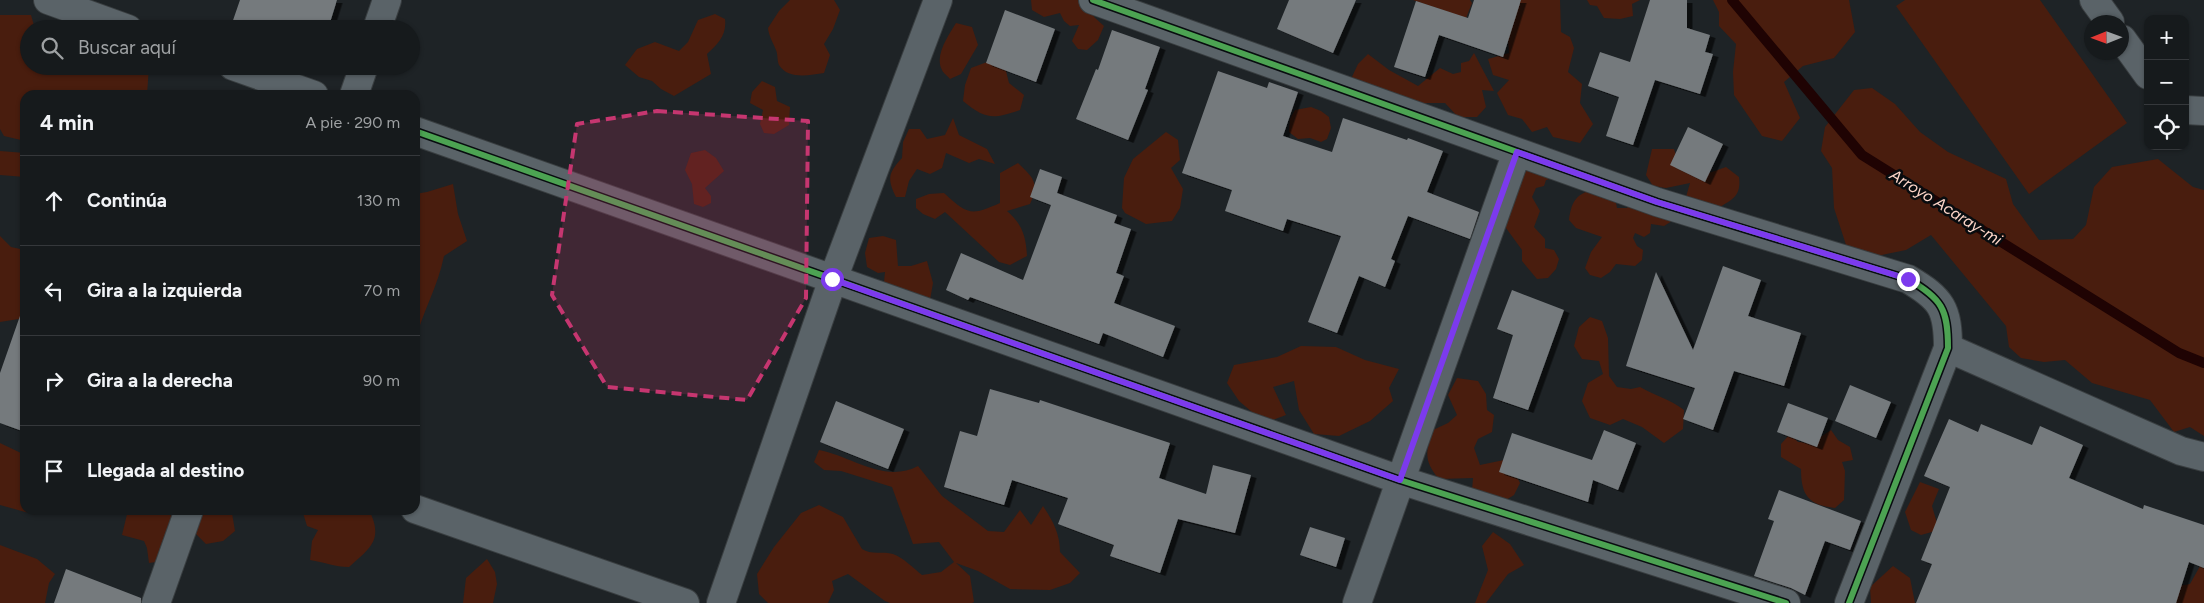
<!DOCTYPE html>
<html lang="es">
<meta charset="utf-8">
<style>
:root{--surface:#161a1c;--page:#1f2325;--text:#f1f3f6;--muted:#9ea1a3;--line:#35383b}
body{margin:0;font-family:Figtree,sans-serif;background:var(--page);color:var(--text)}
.controls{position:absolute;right:15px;top:15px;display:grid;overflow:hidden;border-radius:10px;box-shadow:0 1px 4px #0004}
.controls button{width:45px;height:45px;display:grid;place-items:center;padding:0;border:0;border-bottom:1px solid var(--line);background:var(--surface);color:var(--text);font:25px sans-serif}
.compass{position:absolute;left:2084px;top:15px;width:45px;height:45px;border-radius:50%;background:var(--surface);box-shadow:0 1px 4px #0004;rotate:269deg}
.stop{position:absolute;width:15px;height:15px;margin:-11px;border:4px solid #7c3aed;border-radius:50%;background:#fff}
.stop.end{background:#7c3aed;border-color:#fff;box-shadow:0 1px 5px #0008}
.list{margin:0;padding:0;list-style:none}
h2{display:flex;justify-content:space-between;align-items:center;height:65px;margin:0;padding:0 20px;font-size:21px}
h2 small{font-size:16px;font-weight:400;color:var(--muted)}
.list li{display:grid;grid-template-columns:32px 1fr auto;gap:15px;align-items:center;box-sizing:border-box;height:90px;padding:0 20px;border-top:1px solid var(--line)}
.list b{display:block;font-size:19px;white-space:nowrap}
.list em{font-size:16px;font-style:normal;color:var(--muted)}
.icon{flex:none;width:28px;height:28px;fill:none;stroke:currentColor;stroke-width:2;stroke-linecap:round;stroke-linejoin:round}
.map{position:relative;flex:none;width:2204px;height:603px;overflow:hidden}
.search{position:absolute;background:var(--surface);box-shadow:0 1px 4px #0004;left:20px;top:20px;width:400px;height:55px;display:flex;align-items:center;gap:12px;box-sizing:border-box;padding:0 18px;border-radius:28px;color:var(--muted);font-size:19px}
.panel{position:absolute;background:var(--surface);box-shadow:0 1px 4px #0004;left:20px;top:90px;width:400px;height:425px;border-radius:15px}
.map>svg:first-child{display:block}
.green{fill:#491d0e}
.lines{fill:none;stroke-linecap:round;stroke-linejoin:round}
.stream{stroke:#1f0303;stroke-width:10}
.building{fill:#757a7d;filter:url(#shadow)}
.minor-casing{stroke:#393e40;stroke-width:30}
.minor{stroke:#5a6368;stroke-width:28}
.cycleway-casing{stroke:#080c0f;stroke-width:9}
.cycleway{stroke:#4ca352;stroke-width:6}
.route{stroke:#7c3aed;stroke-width:6}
.marked{fill:#c63670;fill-opacity:0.2;stroke:#c63670;stroke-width:4;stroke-dasharray:10 6;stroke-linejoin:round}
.labels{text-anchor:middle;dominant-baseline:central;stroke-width:5;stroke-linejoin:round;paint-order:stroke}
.water-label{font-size:16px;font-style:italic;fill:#fed6c9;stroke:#080c0f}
</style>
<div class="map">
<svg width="2204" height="603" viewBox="0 0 2204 603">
<defs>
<filter id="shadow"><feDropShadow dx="5.5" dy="3" stdDeviation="0" flood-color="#0009"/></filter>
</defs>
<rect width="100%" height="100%" fill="#1e2326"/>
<path class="green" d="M 790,0 L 834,0 L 840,10 L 833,29 L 824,44 L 830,55 L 824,73 C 810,75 788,80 779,65 C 777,61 778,54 776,50 C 773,42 769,37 768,28 L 779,11 Z
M 1031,0 L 1084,0 L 1092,2 L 1094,17 L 1104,26 L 1098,40 L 1087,50 L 1078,49 L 1072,41 L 1079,25 L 1070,26 L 1064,21 L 1060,13 L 1044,17 L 1032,10 Z
M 1413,0 L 1470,0 L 1472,3 L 1466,18 Z
M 1516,0 L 1560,0 L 1561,32 L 1570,37 L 1574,48 L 1568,72 L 1582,84 L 1580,103 L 1593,124 L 1580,143 L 1553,137 L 1547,127 L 1532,132 L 1522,119 L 1508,115 L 1497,93 L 1509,80 L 1493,75 L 1488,59 L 1509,53 L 1508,38 Z
M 1587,0 L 1640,0 L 1632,4 L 1633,16 L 1620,19 L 1604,18 L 1597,6 L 1590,5 Z
M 1713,0 L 1849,0 L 1855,32 L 1834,58 L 1803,66 L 1784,82 L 1800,118 L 1782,141 L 1762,136 L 1734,95 L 1733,72 L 1736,44 L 1719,26 L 1719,12 Z
M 1905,0 L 2040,0 L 2127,123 L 2029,194 L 1896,6 Z
M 715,14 L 725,19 C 727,35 718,44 707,54 L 711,74 L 674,96 L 661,89 L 652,81 L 639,77 L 625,65 L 637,49 L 655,42 L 679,51 L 688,42 L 698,20 Z
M 0,15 L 31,15 L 35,29 L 29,29 L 29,66 L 149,66 L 147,95 L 64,95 L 55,90 L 48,95 L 25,95 L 25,141 L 4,136 L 0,129 Z
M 956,23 L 972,27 L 978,45 L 961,74 L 950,79 C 948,76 943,73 942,70 C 934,55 949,35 956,23 Z
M 1474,53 L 1494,91 L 1482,90 L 1486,107 L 1477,117 L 1458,117 L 1445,103 L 1412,103 L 1351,79 L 1358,64 L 1368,54 L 1389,70 L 1418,86 L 1440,68 L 1453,74 L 1461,72 L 1461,63 L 1469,61 Z
M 987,62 L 1005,67 L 1009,83 L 1024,95 L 1020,110 C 993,119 986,120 963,101 L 965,85 L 971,68 Z
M 762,81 L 775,87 L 777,101 L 790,107 L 789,125 L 774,134 L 764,133 L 760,124 L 763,110 L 750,103 L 752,92 Z
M 1872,88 L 1895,104 L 1920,132 L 1948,152 L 2006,179 L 2013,204 L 2039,240 L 2073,239 L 2086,225 L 2094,187 L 2112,167 L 2158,159 L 2193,187 L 2204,190 L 2204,436 L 2190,427 L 2174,432 L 2150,400 L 2092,383 L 2065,360 L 2044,362 L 2021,358 L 2009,347 L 2006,326 L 1931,235 L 1906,250 L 1862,259 L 1848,251 L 1834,208 L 1832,168 L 1821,151 L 1825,127 L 1854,90 Z
M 1311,107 L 1321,111 L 1329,117 L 1331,128 L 1327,139 L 1321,142 L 1310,138 L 1298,139 L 1289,132 L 1290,119 L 1295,110 Z
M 953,118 L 959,135 L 987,149 L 995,164 L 979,159 L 969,163 L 946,153 L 942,168 L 930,174 L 917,169 L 909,181 L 905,197 L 896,197 C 887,179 888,173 902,158 L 903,142 L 909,129 L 920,129 L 927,139 L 945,135 Z
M 1166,132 L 1178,140 L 1180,160 L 1171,168 L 1183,189 L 1180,208 L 1172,221 L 1146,224 L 1125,213 L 1122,208 L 1124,178 L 1133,159 Z
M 1652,149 L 1674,149 L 1680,168 L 1709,173 L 1726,167 L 1739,177 C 1742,200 1728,200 1713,212 L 1686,197 L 1690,183 L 1666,188 L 1653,186 L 1646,175 Z
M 705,150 L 716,158 L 724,171 L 705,188 L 711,196 L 711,203 L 703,207 L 694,204 L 692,184 L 685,170 L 691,153 Z
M 0,151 L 25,153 L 25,177 L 0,175 Z
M 1510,162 L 1555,178 L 1546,180 L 1544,186 L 1536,188 L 1532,197 L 1540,211 L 1534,227 L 1545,239 L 1545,248 L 1554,250 L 1559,259 L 1556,269 L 1548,278 L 1537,279 L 1522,261 L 1522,250 L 1506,228 L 1500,224 Z
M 1018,163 C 1033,178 1040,182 1030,204 L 1007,211 C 1022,224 1026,236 1027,256 L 1010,265 L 999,262 L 945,212 L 935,219 L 923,214 L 916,208 L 916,199 L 929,194 L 944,193 C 968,215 971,216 1000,203 L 1000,173 Z
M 453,184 L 458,214 L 467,241 L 444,256 C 438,286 423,311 415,341 L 415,194 L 427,192 Z
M 1592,190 L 1615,198 L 1617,208 L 1627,208 L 1643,191 L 1673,212 L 1672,221 L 1664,226 L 1651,224 L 1650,233 L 1644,237 L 1635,233 L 1633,238 L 1637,246 L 1643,250 L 1642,260 L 1635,266 L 1616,264 L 1610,272 L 1601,278 L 1590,275 L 1585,268 L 1591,252 L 1602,237 L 1576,228 L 1569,220 C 1571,204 1575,194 1592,190 Z
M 0,236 L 11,247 L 25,250 L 25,318 L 0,322 Z
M 883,236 L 896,240 L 898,266 L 911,266 L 927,261 L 933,283 L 930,300 L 890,292 L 884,282 L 885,272 L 878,273 L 867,267 L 865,253 L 869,238 Z
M 1590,317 L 1602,321 L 1608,338 L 1609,376 L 1617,387 L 1631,389 L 1640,387 C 1655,396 1670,399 1684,410 L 1683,429 L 1664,443 L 1642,427 L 1623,419 L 1610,425 L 1590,418 L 1582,401 L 1588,383 L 1603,374 L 1599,361 L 1582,359 L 1574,346 L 1579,327 Z
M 1301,346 L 1336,347 L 1365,360 L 1399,369 L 1389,388 L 1393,401 L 1370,421 L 1339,436 L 1314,434 L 1299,410 L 1294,381 L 1273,387 L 1286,415 L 1265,423 L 1239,401 L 1227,383 L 1234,365 L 1277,357 Z
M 1457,378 L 1478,381 L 1486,394 L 1487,410 L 1494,415 L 1492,432 L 1478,439 L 1474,448 L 1480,465 L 1504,460 L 1513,469 L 1520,483 L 1514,495 L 1498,505 L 1472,491 L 1473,478 L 1439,479 C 1423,460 1426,452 1433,430 L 1448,423 L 1457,415 L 1448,395 Z
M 1831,430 L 1838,440 L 1850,447 L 1853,460 L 1842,462 L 1845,471 L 1844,500 L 1835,508 C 1809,505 1801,496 1801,469 L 1781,457 L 1781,444 L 1790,434 L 1798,442 L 1812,443 Z
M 0,443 L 23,454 L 25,453 L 25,510 L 48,510 L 36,515 L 0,505 Z
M 819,450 C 851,456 885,484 918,466 L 942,496 L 988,531 L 1004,532 L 1020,510 L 1031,525 L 1043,506 C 1053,521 1060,534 1060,552 L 1080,573 L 1070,583 L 1050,590 L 1010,589 L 978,571 L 956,563 L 970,576 L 974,602 L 972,603 L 890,603 L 885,601 L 848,574 L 832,581 L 834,590 L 828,603 L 768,603 L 759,594 L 757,574 L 774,547 L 801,513 L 819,505 L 843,517 L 862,549 C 871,555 883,551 893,554 C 904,558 913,568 922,575 L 941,572 L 954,562 L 939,542 L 913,544 L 892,487 L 841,471 L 824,470 L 814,462 Z
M 1920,482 L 1939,489 L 1932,506 L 1939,530 L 1921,535 L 1911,530 L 1905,512 Z
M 128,510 L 139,514 C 160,508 163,510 180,521 L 163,561 L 149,563 L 147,548 L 144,541 L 122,535 Z
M 200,510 L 237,510 L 232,513 L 235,531 L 223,541 L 206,544 L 191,529 Z
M 304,510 L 369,510 C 384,540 370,548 349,567 C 334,567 324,562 310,560 L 312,541 L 318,530 L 307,526 L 303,513 Z
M 1493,532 L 1510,544 L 1524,565 L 1508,574 L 1486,603 L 1475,603 L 1488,570 L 1482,546 Z
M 0,545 L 37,559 L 55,574 L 49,583 L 45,603 L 0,603 Z
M 487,559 L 495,572 L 497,584 L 493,603 L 463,603 L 466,578 Z
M 2204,559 L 2204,603 L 2167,603 L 2179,586 L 2190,584 Z
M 1893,566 L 1910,578 L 1915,603 L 1871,603 L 1870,587 Z"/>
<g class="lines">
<path class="stream" d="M 1732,0 L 1862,155 L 2179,353 L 2204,363"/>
</g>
<path class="building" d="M 240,0 L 337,0 L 328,29 L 230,29 Z
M 1289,0 L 1356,0 L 1333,53 L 1277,29 Z
M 1474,0 L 1521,0 L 1503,57 L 1439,35 L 1425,77 L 1394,67 L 1416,1 L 1468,18 Z
M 1650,0 L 1687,0 L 1687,28 L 1710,35 L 1705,52 L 1713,54 L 1700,94 L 1655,80 L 1633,145 L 1606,136 L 1619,97 L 1588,86 L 1600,52 L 1630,62 Z
M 1005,10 L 1055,29 L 1036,82 L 986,63 Z
M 1112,30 L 1160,47 L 1145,89 L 1148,90 L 1128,140 L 1076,119 L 1096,69 L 1098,70 Z
M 1218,71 L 1267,88 L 1269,82 L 1298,92 L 1283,136 L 1332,152 L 1343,118 L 1407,140 L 1408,138 L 1443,151 L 1427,192 L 1479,212 L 1470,239 L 1408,216 L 1391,259 L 1395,261 L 1385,287 L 1359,276 L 1337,333 L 1308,322 L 1341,236 L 1287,219 L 1283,231 L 1225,211 L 1232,190 L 1182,173 Z
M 1688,127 L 1723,144 L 1705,182 L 1670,165 Z
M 1040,169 L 1062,177 L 1057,193 L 1117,215 L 1114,223 L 1131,229 L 1116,273 L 1124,276 L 1114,303 L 1175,326 L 1163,357 L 1103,333 L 1099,344 L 970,297 L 968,300 L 946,290 L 961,253 L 1023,280 L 1051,205 L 1030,197 Z
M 1723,266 L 1761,280 L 1748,316 L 1801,333 L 1784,386 L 1734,371 L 1713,430 L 1683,419 L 1695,388 L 1626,366 L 1656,272 L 1693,350 Z
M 1512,290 L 1564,310 L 1528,410 L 1493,398 L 1513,335 L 1497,329 Z
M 21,313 L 25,314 L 25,432 L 0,423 L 0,373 Z
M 1850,385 L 1891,402 L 1876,438 L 1835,421 Z
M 990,389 L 1039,403 L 1040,400 L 1170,443 L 1159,478 L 1206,494 L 1213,465 L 1251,475 L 1235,533 L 1178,519 L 1160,573 L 1110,556 L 1114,545 L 1058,524 L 1068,498 L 1012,480 L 1004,505 L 944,487 L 960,431 L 977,436 Z
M 836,401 L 904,429 L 888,469 L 820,442 Z
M 1788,403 L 1828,418 L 1817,447 L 1777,432 Z
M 1949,419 L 1978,432 L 1981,424 L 2032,445 L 2040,426 L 2083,445 L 2069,478 L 2143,509 L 2144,505 L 2204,525 L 2204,568 L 2189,562 L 2176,603 L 1916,603 L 1932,564 L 1921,560 L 1950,487 L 1924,476 Z
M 1604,430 L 1636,443 L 1618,490 L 1593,480 L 1588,502 L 1499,472 L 1512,433 L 1592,460 Z
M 1779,490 L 1861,521 L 1850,550 L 1825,541 L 1805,595 L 1791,588 L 1754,576 L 1774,521 L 1768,519 Z
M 1310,527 L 1345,538 L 1336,567 L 1300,555 Z
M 66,569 L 141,598 L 141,603 L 54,603 Z"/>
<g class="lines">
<g class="minor-casing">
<path id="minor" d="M 48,0 L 128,29
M 1093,0 L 1657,202 L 1908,279 C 1942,299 1948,309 1948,348 L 1849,603
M 2094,0 L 2110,22
M 377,29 L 387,0
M 2122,39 L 2148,75
M 233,66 L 314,95
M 354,95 L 364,66
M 2185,110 L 2204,111
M 415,131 L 1400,480 L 1786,603
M 1948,348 L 2181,451 L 2204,457
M 415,509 L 685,603
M 156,603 L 189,510
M 721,603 L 833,279 L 938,0
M 1357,603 L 1517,152"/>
</g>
<use href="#minor" class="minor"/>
<g class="cycleway-casing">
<path id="cycleway" d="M 1093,0 L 1657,202 L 1908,279 C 1942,299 1948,309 1948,348 L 1849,603
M 415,131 L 1400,480 L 1786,603"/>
</g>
<use href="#cycleway" class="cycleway"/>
</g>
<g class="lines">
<path class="route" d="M 832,279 L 1400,480 L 1517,152 L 1657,202 L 1908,279"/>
</g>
<path class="marked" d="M 657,111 L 808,121 L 806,298 L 747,400 L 607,387 L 552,295 L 577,124 Z"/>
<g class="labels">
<g class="water-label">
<text transform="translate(1946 207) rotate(32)">Arroyo Acaray-mi</text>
</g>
</g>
</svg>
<div class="controls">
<button>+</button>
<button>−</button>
<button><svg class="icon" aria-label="locate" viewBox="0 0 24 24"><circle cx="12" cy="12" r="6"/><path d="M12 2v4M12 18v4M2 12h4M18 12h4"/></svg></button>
</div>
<svg class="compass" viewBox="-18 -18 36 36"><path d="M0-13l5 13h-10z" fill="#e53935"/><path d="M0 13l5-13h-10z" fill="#9ea1a3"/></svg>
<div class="stop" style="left:832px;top:279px"></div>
<div class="stop end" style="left:1908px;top:279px"></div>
<div class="search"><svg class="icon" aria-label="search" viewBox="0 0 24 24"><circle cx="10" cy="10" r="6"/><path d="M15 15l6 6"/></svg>Buscar aquí</div>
<section class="panel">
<h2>4 min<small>A pie · 290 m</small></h2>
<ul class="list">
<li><svg class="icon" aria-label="ahead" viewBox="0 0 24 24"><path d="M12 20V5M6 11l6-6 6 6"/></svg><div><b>Continúa</b></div><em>130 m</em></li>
<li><svg class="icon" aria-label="left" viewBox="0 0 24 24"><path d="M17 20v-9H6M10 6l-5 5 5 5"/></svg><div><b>Gira a la izquierda</b></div><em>70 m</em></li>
<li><svg class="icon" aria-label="right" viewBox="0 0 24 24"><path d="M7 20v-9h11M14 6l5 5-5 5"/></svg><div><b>Gira a la derecha</b></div><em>90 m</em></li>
<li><svg class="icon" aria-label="arrive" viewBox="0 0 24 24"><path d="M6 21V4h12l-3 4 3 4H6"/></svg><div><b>Llegada al destino</b></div></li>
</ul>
</section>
</div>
